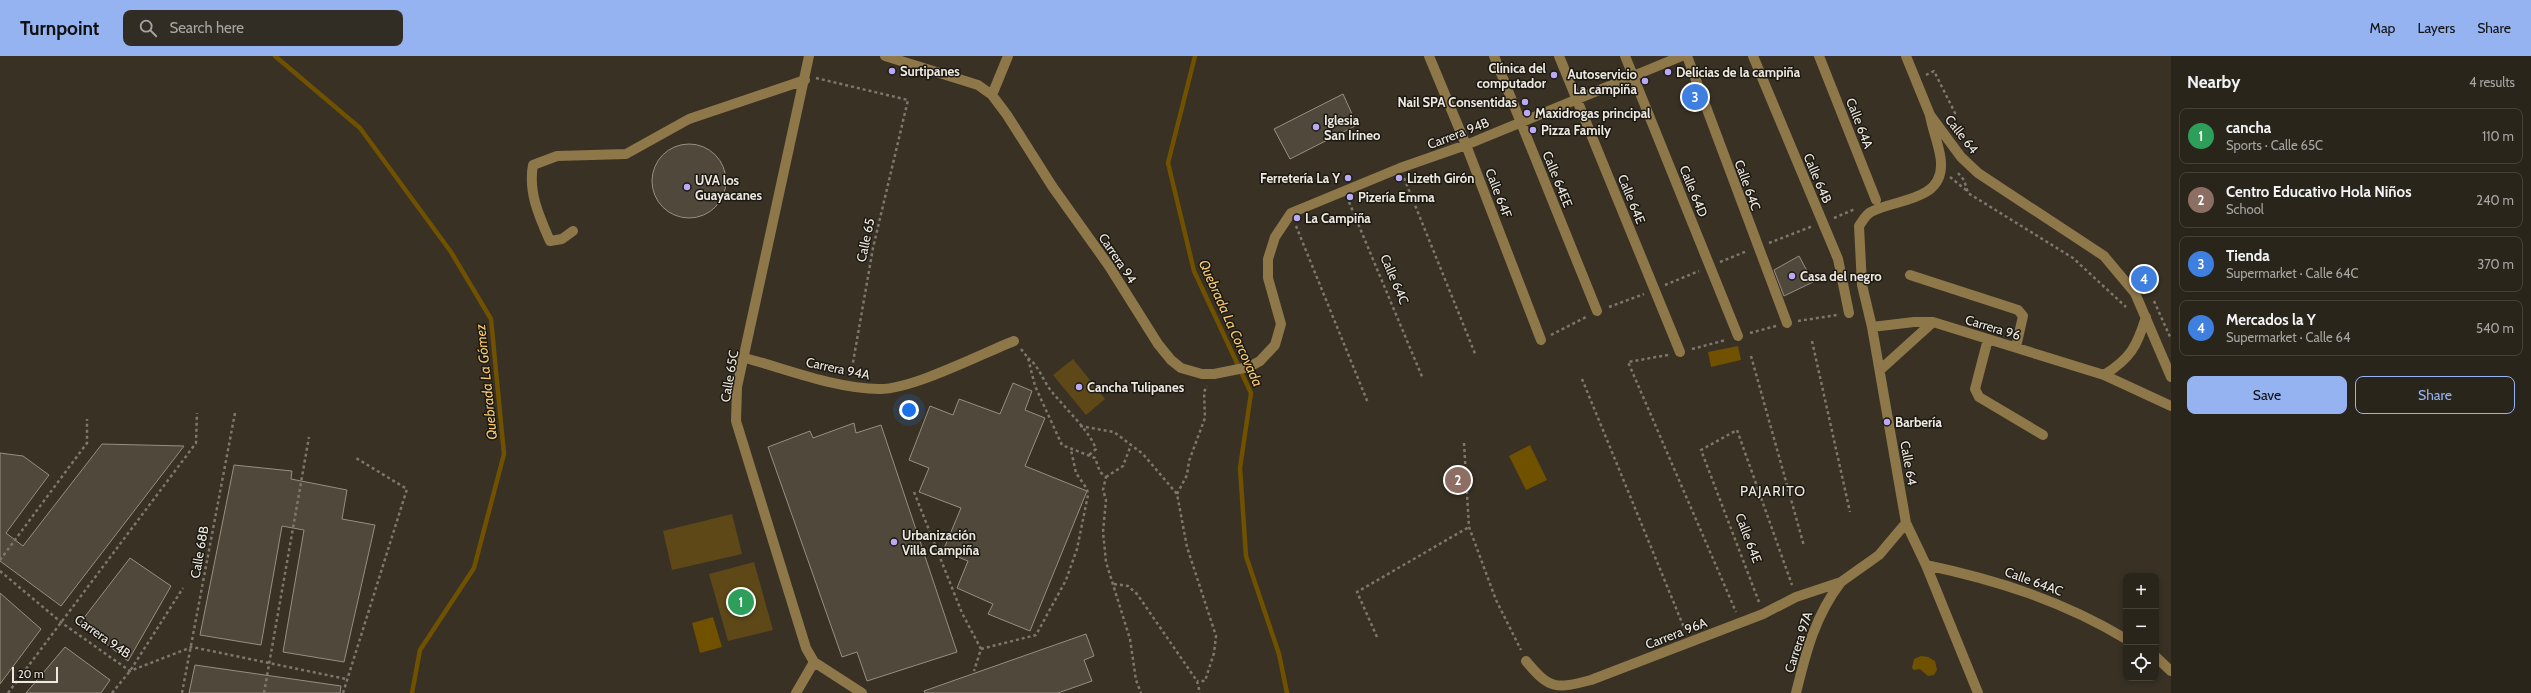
<!DOCTYPE html>
<meta charset="utf-8">
<style>
:root{--surface:#2a251b;--page:#322d24;--text:#f1f3f6;--muted:#a5a5a3;--line:#46423a;--accent:#95b2f1}
body{margin:0;font-family:Cabin,sans-serif;background:var(--page);color:var(--text)}
.controls{position:absolute;right:12px;bottom:12px;display:grid;overflow:hidden;border-radius:8px;box-shadow:0 2px 6px #0003}
.controls button{width:36px;height:36px;display:grid;place-items:center;padding:0;border:0;border-bottom:1px solid var(--line);background:var(--surface);color:var(--text);font:20px sans-serif}
.scale{position:absolute;left:12px;bottom:10px;width:46px;box-sizing:border-box;padding-left:4px;border:2px solid #ede8e0;border-top:0;font-size:11px;line-height:14px;white-space:nowrap;color:#ede8e0;-webkit-text-stroke:3px #1c1913;paint-order:stroke}
.you{position:absolute;left:909px;top:354px;width:14px;height:14px;margin:-10px;border:3px solid #fff;border-radius:50%;background:#1a73e8;box-shadow:0 0 0 6px #1a73e833}
.badge{display:grid;place-items:center;width:26px;height:26px;border-radius:50%;background:var(--accent);color:#fff;font-size:13px;font-weight:700}
.pin{position:absolute;translate:-50% -50%;border:2px solid #fff;box-shadow:0 1px 4px #0006}
.list{margin:0;padding:0;list-style:none}
h2{display:flex;justify-content:space-between;align-items:center;height:52px;margin:0;padding:0 16px;font-size:17px}
h2 small{font-size:13px;font-weight:400;color:var(--muted)}
.list li{display:grid;grid-template-columns:26px 1fr auto;gap:12px;align-items:center;box-sizing:border-box;height:56px;margin:0 8px 8px;padding:0 8px;border:1px solid var(--line);border-radius:8px}
.list b{display:block;font-size:15px;white-space:nowrap}
.list p{margin:0;font-size:13px;white-space:nowrap;color:var(--muted)}
.list em{font-size:13px;font-style:normal;color:var(--muted)}
.actions{display:flex;gap:8px;padding:12px 16px}
.actions a{flex:1;padding:9px 0;border:1px solid var(--accent);border-radius:8px;text-align:center;font-size:14px;color:var(--accent)}
.actions .main{background:var(--accent);color:#111}
.icon{flex:none;width:22px;height:22px;fill:none;stroke:currentColor;stroke-width:2;stroke-linecap:round;stroke-linejoin:round}
.map{position:relative;flex:none;width:2171px;height:637px;overflow:hidden}
header{display:flex;align-items:center;gap:24px;box-sizing:border-box;height:56px;padding:0 20px;background:var(--accent);color:#111}
header strong{font-size:19px}
nav{display:flex;gap:22px;margin-inline-start:auto;font-size:14px}
.search{width:280px;height:36px;background:var(--page);display:flex;align-items:center;gap:10px;box-sizing:border-box;padding:0 14px;border-radius:8px;color:var(--muted);font-size:15px}
main{display:flex}
aside{flex:1;background:var(--surface)}
.map>svg:first-child{display:block}
.green{fill:#5e4818}
.water{fill:#705100}
.lines{fill:none;stroke-linecap:round;stroke-linejoin:round}
.stream{stroke:#705100;stroke-width:4.5}
.building{fill:#50483b;stroke:#978f80}
.path{stroke:#7d776c;stroke-width:2.5;stroke-dasharray:3 3;stroke-linecap:butt}
.minor{stroke:#8e7749;stroke-width:10}
.poi-dot{fill:#baaaf6;stroke:#1c1913;stroke-width:1.5}
.labels{text-anchor:middle;dominant-baseline:central;stroke-width:3;stroke-linejoin:round;paint-order:stroke}
.poi-label{font-size:13px;font-weight:bold;fill:#ede8e0;stroke:#1c1913;text-anchor:start}
.street-label{font-size:13px;fill:#ede8e0;stroke:#1c1913}
.water-label{font-size:14px;font-style:italic;fill:#f9cb6d;stroke:#1c1913}
.neighbourhood-label{font-size:14px;letter-spacing:1px;fill:#ede8e0;stroke:#1c1913}
</style>
<header>
<strong>Turnpoint</strong>
<div class="search"><svg class="icon" aria-label="search" viewBox="0 0 24 24"><circle cx="10" cy="10" r="6"/><path d="M15 15l6 6"/></svg>Search here</div>
<nav><a>Map</a><a>Layers</a><a>Share</a></nav>
</header>
<main>
<div class="map">
<svg width="2171" height="637" viewBox="0 0 2171 637">
<rect width="100%" height="100%" fill="#383124"/>
<path class="green" d="M 1073,303 L 1105,343 L 1086,359 L 1053,319 Z
M 732,458 L 742,498 L 672,514 L 663,475 Z
M 754,506 L 773,574 L 728,585 L 709,518 Z"/>
<path class="water" d="M 1738,290 L 1741,304 L 1711,311 L 1708,296 Z
M 1530,389 L 1547,424 L 1526,434 L 1509,400 Z
M 713,561 L 722,591 L 700,597 L 692,567 Z
M 1921,600 L 1928,601 L 1935,605 L 1937,614 L 1934,619 L 1928,620 L 1920,613 L 1914,614 L 1912,612 L 1914,603 Z"/>
<g class="lines">
<path class="stream" d="M 275,0 L 360,72 L 451,196 L 491,263 L 504,398 L 474,512 L 420,594 L 412,637
M 1195,0 L 1168,107 L 1194,215 L 1251,337 L 1240,412 L 1246,500 L 1279,598 L 1287,637"/>
</g>
<path class="building" d="M 1343,38 L 1357,69 L 1290,103 L 1274,73 Z
M652 125a37 37 0 1 1 74 0a37 37 0 1 1-74 0Z
M 1799,200 L 1813,226 L 1784,240 L 1774,214 Z
M 1013,327 L 1032,335 L 1025,354 L 1045,362 L 1025,410 L 1087,435 L 1030,575 L 988,558 L 993,548 L 957,532 L 968,505 L 943,495 L 961,452 L 919,436 L 929,412 L 909,404 L 930,350 L 953,359 L 959,343 L 1000,358 Z
M 854,367 L 856,377 L 881,369 L 957,596 L 867,625 L 857,596 L 842,601 L 768,391 L 810,375 L 813,382 Z
M 102,388 L 184,390 L 61,550 L 0,505 L 0,397 L 23,400 L 49,419 L 6,477 L 23,490 Z
M 234,409 L 292,415 L 291,423 L 347,434 L 342,463 L 375,469 L 344,606 L 283,596 L 304,474 L 282,470 L 261,589 L 200,579 Z
M 130,502 L 171,530 L 128,605 L 80,567 Z
M 0,537 L 41,573 L 0,628 Z
M 1086,578 L 1094,600 L 1084,604 L 1092,625 L 1058,637 L 925,637 L 924,635 Z
M 65,591 L 110,624 L 101,637 L 26,637 Z
M 195,609 L 341,630 L 340,637 L 189,637 Z"/>
<g class="lines">
<path class="path" d="M 1926,19 L 1934,15 L 1955,57 L 1948,62
M 816,22 L 908,44 L 873,192 L 851,318
M 1958,117 L 1964,124 L 1968,137 L 2073,202 L 2126,251
M 1950,121 L 1966,134
M 1404,122 L 1476,300
M 1349,146 L 1423,323
M 1834,162 L 1855,153
M 1296,170 L 1368,347
M 1769,187 L 1813,170
M 1720,206 L 1747,195
M 1665,229 L 1699,215
M 2154,245 L 2171,283
M 1609,251 L 1644,238
M 1798,265 L 1837,259
M 1750,277 L 1776,270
M 1551,279 L 1586,261
M 1812,285 L 1850,456
M 1021,293 L 1028,302 L 1035,330 L 1062,389 L 1095,402 L 1100,416 L 1106,421 L 1103,434 L 1106,444 L 1103,476 L 1106,506 L 1130,583 L 1136,624 L 1141,637
M 1692,293 L 1726,284
M 1668,299 L 1628,306 L 1736,556
M 1751,300 L 1804,490
M 1028,302 C 1038,309 1042,322 1049,332 C 1063,351 1088,372 1096,393 L 1089,399
M 1582,323 L 1685,574
M 1080,370 L 1114,376 L 1143,398 L 1177,438 L 1187,491 L 1216,580 L 1214,597 L 1205,625 L 1197,625
M 1464,387 L 1469,471 L 1496,544 L 1521,594
M 1106,421 L 1123,410 L 1131,389
M 914,436 L 962,557 L 981,593 L 974,615
M 1177,438 L 1187,419 L 1189,405 L 1205,362 L 1204,336 L 1207,330
M 0,504 L 87,387 L 87,363
M 0,515 L 62,567 L 130,615 L 192,591 L 346,623
M 1114,528 L 1128,530 L 1137,538 L 1197,625 L 1200,637
M 1759,546 L 1701,394 L 1737,374 L 1792,529
M 1377,581 L 1357,536 L 1469,471
M 981,593 L 1036,579 L 1066,524 L 1077,493 L 1088,439 L 1087,433 L 1076,417 L 1071,394
M 8,637 L 196,387 L 197,357
M 112,637 L 130,615 L 183,532
M 182,637 L 235,357
M 264,637 L 309,381
M 343,637 L 407,433 L 356,402"/>
<path class="minor" d="M 809,0 L 737,331 L 736,365 L 806,592 L 814,606 L 862,637
M 885,0 L 978,29 L 992,39 L 1007,59 L 1052,130 L 1109,210 L 1158,288 L 1171,304 L 1181,312 L 1202,318 L 1214,318 L 1249,311 L 1260,305 L 1275,289 L 1281,268 L 1268,222 L 1268,203 L 1275,181 L 1291,157 L 1400,112 L 1466,89 L 1682,0
M 1429,0 L 1466,89 L 1541,284
M 1494,0 L 1597,255
M 1559,0 L 1680,296
M 1625,0 L 1738,280
M 1687,0 L 1787,267
M 1753,0 L 1838,203 L 1849,257
M 1819,0 L 1876,144
M 1906,0 L 1930,59 L 1961,101 L 1978,117 L 2104,200 L 2135,237 L 2171,321
M 992,39 L 1008,0
M 1930,59 C 1932,73 1941,94 1941,107 C 1943,146 1894,143 1871,156 C 1866,158 1862,166 1859,170 L 1862,229 L 1872,271 L 1906,467 L 1926,509 L 1978,637
M 573,175 L 562,183 L 550,185 C 539,160 528,136 533,109 L 557,100 L 626,98 L 689,63 L 805,24
M 1910,219 L 2018,254 L 2023,260 L 2016,291
M 1872,271 L 1914,266 L 1933,266 L 2104,319 L 2171,350
M 1988,283 L 1975,333 L 1979,341 L 2043,379
M 745,302 C 787,313 836,333 879,333 C 911,334 981,298 1014,285
M 1880,314 L 1933,266
M 2104,319 C 2131,302 2137,290 2146,261
M 1926,509 C 1997,524 2063,545 2126,583
M 2156,601 L 2171,615
M 1526,605 C 1550,634 1556,633 1591,624 L 1763,558 L 1796,541 L 1841,526 L 1879,499 L 1906,467
M 796,637 L 814,606
M 1796,637 C 1806,596 1815,560 1841,526"/>
</g>
<g class="poi-dot">
<circle cx="892" cy="15" r="4"/>
<circle cx="1668" cy="16" r="4"/>
<circle cx="1554" cy="19" r="4"/>
<circle cx="1645" cy="25" r="4"/>
<circle cx="1525" cy="46" r="4"/>
<circle cx="1527" cy="57" r="4"/>
<circle cx="1316" cy="71" r="4"/>
<circle cx="1533" cy="74" r="4"/>
<circle cx="1348" cy="122" r="4"/>
<circle cx="1399" cy="122" r="4"/>
<circle cx="687" cy="131" r="4"/>
<circle cx="1350" cy="141" r="4"/>
<circle cx="1297" cy="162" r="4"/>
<circle cx="1792" cy="220" r="4"/>
<circle cx="1079" cy="331" r="4"/>
<circle cx="1887" cy="366" r="4"/>
<circle cx="894" cy="486" r="4"/>
</g>
<g class="labels">
<g class="poi-label">
<text x="1546" y="12" text-anchor="end">Clínica del<tspan x="1546" dy="15">computador</tspan></text>
<text x="900" y="15">Surtipanes</text>
<text x="1676" y="16">Delicias de la campiña</text>
<text x="1637" y="18" text-anchor="end">Autoservicio<tspan x="1637" dy="15">La campiña</tspan></text>
<text x="1517" y="46" text-anchor="end">Nail SPA Consentidas</text>
<text x="1535" y="57">Maxidrogas principal</text>
<text x="1324" y="64">Iglesia<tspan x="1324" dy="15">San Irineo</tspan></text>
<text x="1541" y="74">Pizza Family</text>
<text x="1340" y="122" text-anchor="end">Ferretería La Y</text>
<text x="1407" y="122">Lizeth Girón</text>
<text x="695" y="124">UVA los<tspan x="695" dy="15">Guayacanes</tspan></text>
<text x="1358" y="141">Pizería Emma</text>
<text x="1305" y="162">La Campiña</text>
<text x="1800" y="220">Casa del negro</text>
<text x="1087" y="331">Cancha Tulipanes</text>
<text x="1895" y="366">Barbería</text>
<text x="902" y="479">Urbanización<tspan x="902" dy="15">Villa Campiña</tspan></text>
</g>
<g class="street-label">
<text transform="translate(1860 67) rotate(69)">Calle 64A</text>
<text transform="translate(1458 77) rotate(-21)">Carrera 94B</text>
<text transform="translate(1962 78) rotate(52)">Calle 64</text>
<text transform="translate(1818 122) rotate(67)">Calle 64B</text>
<text transform="translate(1558 123) rotate(68)">Calle 64EE</text>
<text transform="translate(1748 129) rotate(70)">Calle 64C</text>
<text transform="translate(1694 135) rotate(68)">Calle 64D</text>
<text transform="translate(1499 137) rotate(69)">Calle 64F</text>
<text transform="translate(1632 143) rotate(68)">Calle 64E</text>
<text transform="translate(865 184) rotate(-78)">Calle 65</text>
<text transform="translate(1118 202) rotate(56)">Carrera 94</text>
<text transform="translate(1395 223) rotate(67)">Calle 64C</text>
<text transform="translate(1993 271) rotate(17)">Carrera 96</text>
<text transform="translate(838 312) rotate(12)">Carrera 94A</text>
<text transform="translate(729 320) rotate(-80)">Calle 65C</text>
<text transform="translate(1909 407) rotate(80)">Calle 64</text>
<text transform="translate(1749 482) rotate(69)">Calle 64E</text>
<text transform="translate(199 496) rotate(-80)">Calle 68B</text>
<text transform="translate(2034 525) rotate(20)">Calle 64AC</text>
<text transform="translate(1676 577) rotate(-21)">Carrera 96A</text>
<text transform="translate(103 580) rotate(35)">Carrera 94B</text>
<text transform="translate(1798 586) rotate(-72)">Carrera 97A</text>
</g>
<g class="water-label">
<text transform="translate(1231 267) rotate(66)">Quebrada La Corcovada</text>
<text transform="translate(486 326) rotate(-96)">Quebrada La Gómez</text>
</g>
<g class="neighbourhood-label">
<text x="1773" y="435">PAJARITO</text>
</g>
</g>
</svg>
<div class="controls">
<button>+</button>
<button>−</button>
<button><svg class="icon" aria-label="locate" viewBox="0 0 24 24"><circle cx="12" cy="12" r="6"/><path d="M12 2v4M12 18v4M2 12h4M18 12h4"/></svg></button>
</div>
<div class="scale">20 m</div>
<div class="you"></div>
<div class="pin badge" style="left:741px;top:546px;background:#2e9e5b">1</div>
<div class="pin badge" style="left:1458px;top:424px;background:#8d6e63">2</div>
<div class="pin badge" style="left:1695px;top:41px;background:#3f7fe0">3</div>
<div class="pin badge" style="left:2144px;top:223px;background:#3f7fe0">4</div>
</div>
<aside>
<h2>Nearby<small>4 results</small></h2>
<ul class="list">
<li><span class="badge" style="background:#2e9e5b">1</span><div><b>cancha</b><p>Sports · Calle 65C</p></div><em>110 m</em></li>
<li><span class="badge" style="background:#8d6e63">2</span><div><b>Centro Educativo Hola Niños</b><p>School</p></div><em>240 m</em></li>
<li><span class="badge" style="background:#3f7fe0">3</span><div><b>Tienda</b><p>Supermarket · Calle 64C</p></div><em>370 m</em></li>
<li><span class="badge" style="background:#3f7fe0">4</span><div><b>Mercados la Y</b><p>Supermarket · Calle 64</p></div><em>540 m</em></li>
</ul>
<div class="actions"><a class="main">Save</a><a>Share</a></div>
</aside>
</main>
